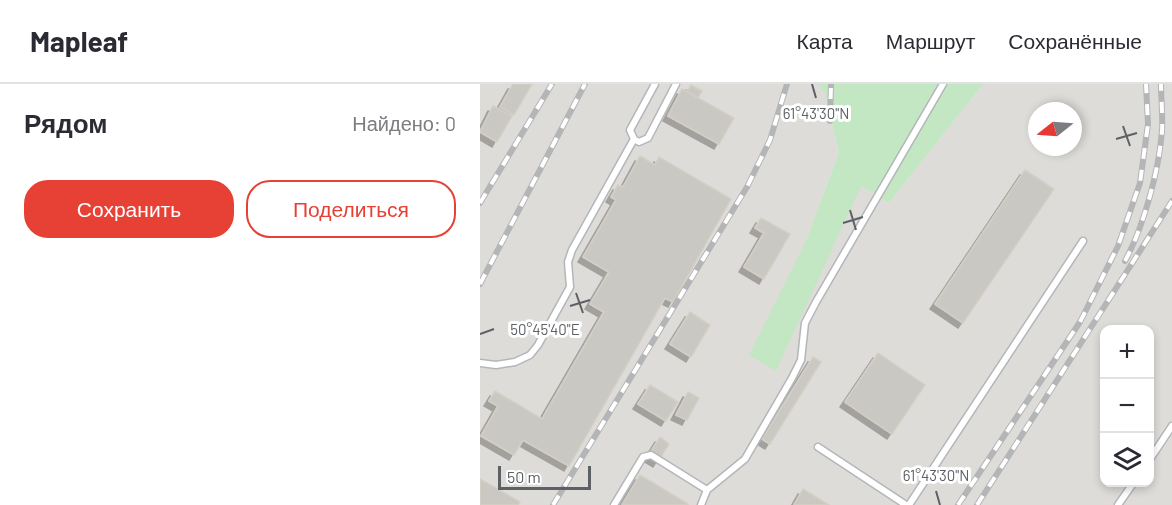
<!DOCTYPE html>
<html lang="ru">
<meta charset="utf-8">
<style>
:root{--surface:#fff;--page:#f2f2f3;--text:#2b2b33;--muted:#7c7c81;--line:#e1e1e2;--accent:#e74034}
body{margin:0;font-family:Barlow,sans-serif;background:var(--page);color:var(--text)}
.controls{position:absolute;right:18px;bottom:18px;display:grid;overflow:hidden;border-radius:12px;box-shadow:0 3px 9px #0003}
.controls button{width:54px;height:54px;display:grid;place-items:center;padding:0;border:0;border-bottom:2px solid var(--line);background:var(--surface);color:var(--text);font:30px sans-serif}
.compass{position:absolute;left:548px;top:18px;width:54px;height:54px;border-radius:50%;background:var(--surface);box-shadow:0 3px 9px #0003;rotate:253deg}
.scale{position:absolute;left:18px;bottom:15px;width:93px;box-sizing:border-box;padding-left:6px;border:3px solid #5d6166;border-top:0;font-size:16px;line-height:21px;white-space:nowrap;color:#5d6166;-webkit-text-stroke:4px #fff;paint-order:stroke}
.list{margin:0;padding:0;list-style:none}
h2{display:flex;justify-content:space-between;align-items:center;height:78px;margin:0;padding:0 24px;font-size:26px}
h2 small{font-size:20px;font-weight:400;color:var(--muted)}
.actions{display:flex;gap:12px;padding:18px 24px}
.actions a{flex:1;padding:14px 0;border:2px solid var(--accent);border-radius:24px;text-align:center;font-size:21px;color:var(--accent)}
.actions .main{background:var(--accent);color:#fff}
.icon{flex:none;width:33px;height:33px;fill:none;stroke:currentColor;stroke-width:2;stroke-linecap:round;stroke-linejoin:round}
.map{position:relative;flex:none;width:692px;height:421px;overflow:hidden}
header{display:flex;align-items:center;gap:36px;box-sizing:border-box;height:84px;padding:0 30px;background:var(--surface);border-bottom:2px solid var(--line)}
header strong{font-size:28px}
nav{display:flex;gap:33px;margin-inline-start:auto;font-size:21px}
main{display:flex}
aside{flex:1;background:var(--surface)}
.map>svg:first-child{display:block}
.industrial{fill:#dedcd8;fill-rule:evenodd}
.green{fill:#c3e6c3}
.building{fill:#cac8c3;stroke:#d4cfc4;stroke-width:1.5;filter:url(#shadow)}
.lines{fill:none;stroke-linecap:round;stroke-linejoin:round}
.lane-casing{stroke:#b3b6ba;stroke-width:9}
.lane{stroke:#fff;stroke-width:6}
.rail-casing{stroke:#b4b5b6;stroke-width:6}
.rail{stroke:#fff;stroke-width:4;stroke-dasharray:11;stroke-linecap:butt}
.ticks{fill:none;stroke:#5d6166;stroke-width:2}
.ticks-label{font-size:15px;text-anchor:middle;fill:#5d6166;stroke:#fff;stroke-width:6;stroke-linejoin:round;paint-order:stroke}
</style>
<header>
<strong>Mapleaf</strong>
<nav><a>Карта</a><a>Маршрут</a><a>Сохранённые</a></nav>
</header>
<main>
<aside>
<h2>Рядом<small>Найдено: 0</small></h2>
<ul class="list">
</ul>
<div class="actions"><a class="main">Сохранить</a><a>Поделиться</a></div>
</aside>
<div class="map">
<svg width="692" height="421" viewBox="0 0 692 421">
<defs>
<filter id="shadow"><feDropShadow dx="-5" dy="5" stdDeviation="0" flood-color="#0004"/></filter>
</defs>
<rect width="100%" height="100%" fill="#efede6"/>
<path class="industrial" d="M 0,0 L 339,0 L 344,5 L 359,68 L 326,157 L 381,102 L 409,119 L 503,0 L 692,0 L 692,421 L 0,421 ZM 557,27 L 593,27 L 593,63 L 557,63 ZM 624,246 L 670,246 L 670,398 L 624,398 Z"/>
<path class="green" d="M 338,0 L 503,0 L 409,119 L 381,102 L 296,287 L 269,271 L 326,157 L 359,68 L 344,6 Z"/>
<path class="building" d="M 33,0 L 52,0 L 34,31 L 20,23 Z
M 211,1 L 222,7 L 218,14 L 207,8 Z
M 202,5 L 254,34 L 239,60 L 188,32 Z
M 13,22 L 32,32 L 17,58 L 0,48 Z
M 160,72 L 175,81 L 179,73 L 251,115 L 193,218 L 185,214 L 89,382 L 43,356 L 34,371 L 1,352 L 18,322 L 9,317 L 15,307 L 62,335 L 124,228 L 110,220 L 129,188 L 103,173 L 136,116 L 131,113 L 138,101 L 143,103 Z
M 545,86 L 574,105 L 483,239 L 455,220 Z
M 281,134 L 310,150 L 284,195 L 264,183 L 284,149 L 275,144 Z
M 210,228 L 230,241 L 211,273 L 190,260 Z
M 398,269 L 445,301 L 412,350 L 365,318 Z
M 333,273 L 341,278 L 290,360 L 282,355 Z
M 170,301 L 198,318 L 186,337 L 158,320 Z
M 208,308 L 219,314 L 207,336 L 196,331 Z
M 180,353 L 189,360 L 178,378 L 168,372 Z
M 160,391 L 208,420 L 208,421 L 142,421 Z
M 0,395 L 40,418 L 38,421 L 0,421 Z
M 323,405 L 349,421 L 314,421 Z"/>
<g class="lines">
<g class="lane-casing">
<path id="lane" d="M 175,0 L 150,46 L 154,55 L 159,58 L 168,54 L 196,0
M 0,279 L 16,281 L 35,278 L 50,271 L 58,261 L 90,203 L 88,178 L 92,166 L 154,55
M 338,363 L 426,421
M 670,375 L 692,342
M 134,421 L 163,373 L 171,371 L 227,406
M 221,421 L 227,406 L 265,375 L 312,294 L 321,276 L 325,239 L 336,218 L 463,0
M 429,421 L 603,157
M 638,421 L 654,398"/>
</g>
<use href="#lane" class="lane"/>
<g class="rail-casing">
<path id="rail" d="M 350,37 L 351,0
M 0,119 L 72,0
M 645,177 C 664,142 679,86 682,47 C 683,32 681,15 681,0
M 0,200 L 105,0
M 73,421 L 267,103 L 290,56 L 307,0
M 478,421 L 600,238 L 638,162 L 660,99 L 668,40 L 666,0
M 497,421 L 692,117"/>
</g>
<use href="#rail" class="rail"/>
</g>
<path class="ticks" d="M 332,0 L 336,14M 643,42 L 650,62M 636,55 L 657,49M 370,126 L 376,146M 363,139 L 383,133M 96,209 L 103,229M 90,222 L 110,216M 0,250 L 14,245M 456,407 L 460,421"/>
<g class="ticks-label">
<text x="336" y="35">61°43'30"N</text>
<text x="65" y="251">50°45'40"E</text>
<text x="456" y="397">61°43'30"N</text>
</g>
</svg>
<div class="controls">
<button>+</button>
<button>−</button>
<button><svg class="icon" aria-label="layers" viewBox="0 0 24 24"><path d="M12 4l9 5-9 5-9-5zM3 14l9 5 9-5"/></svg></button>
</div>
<svg class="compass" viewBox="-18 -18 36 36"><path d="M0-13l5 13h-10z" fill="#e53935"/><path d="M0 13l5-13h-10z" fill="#7c7c81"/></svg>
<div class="scale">50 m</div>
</div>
</main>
